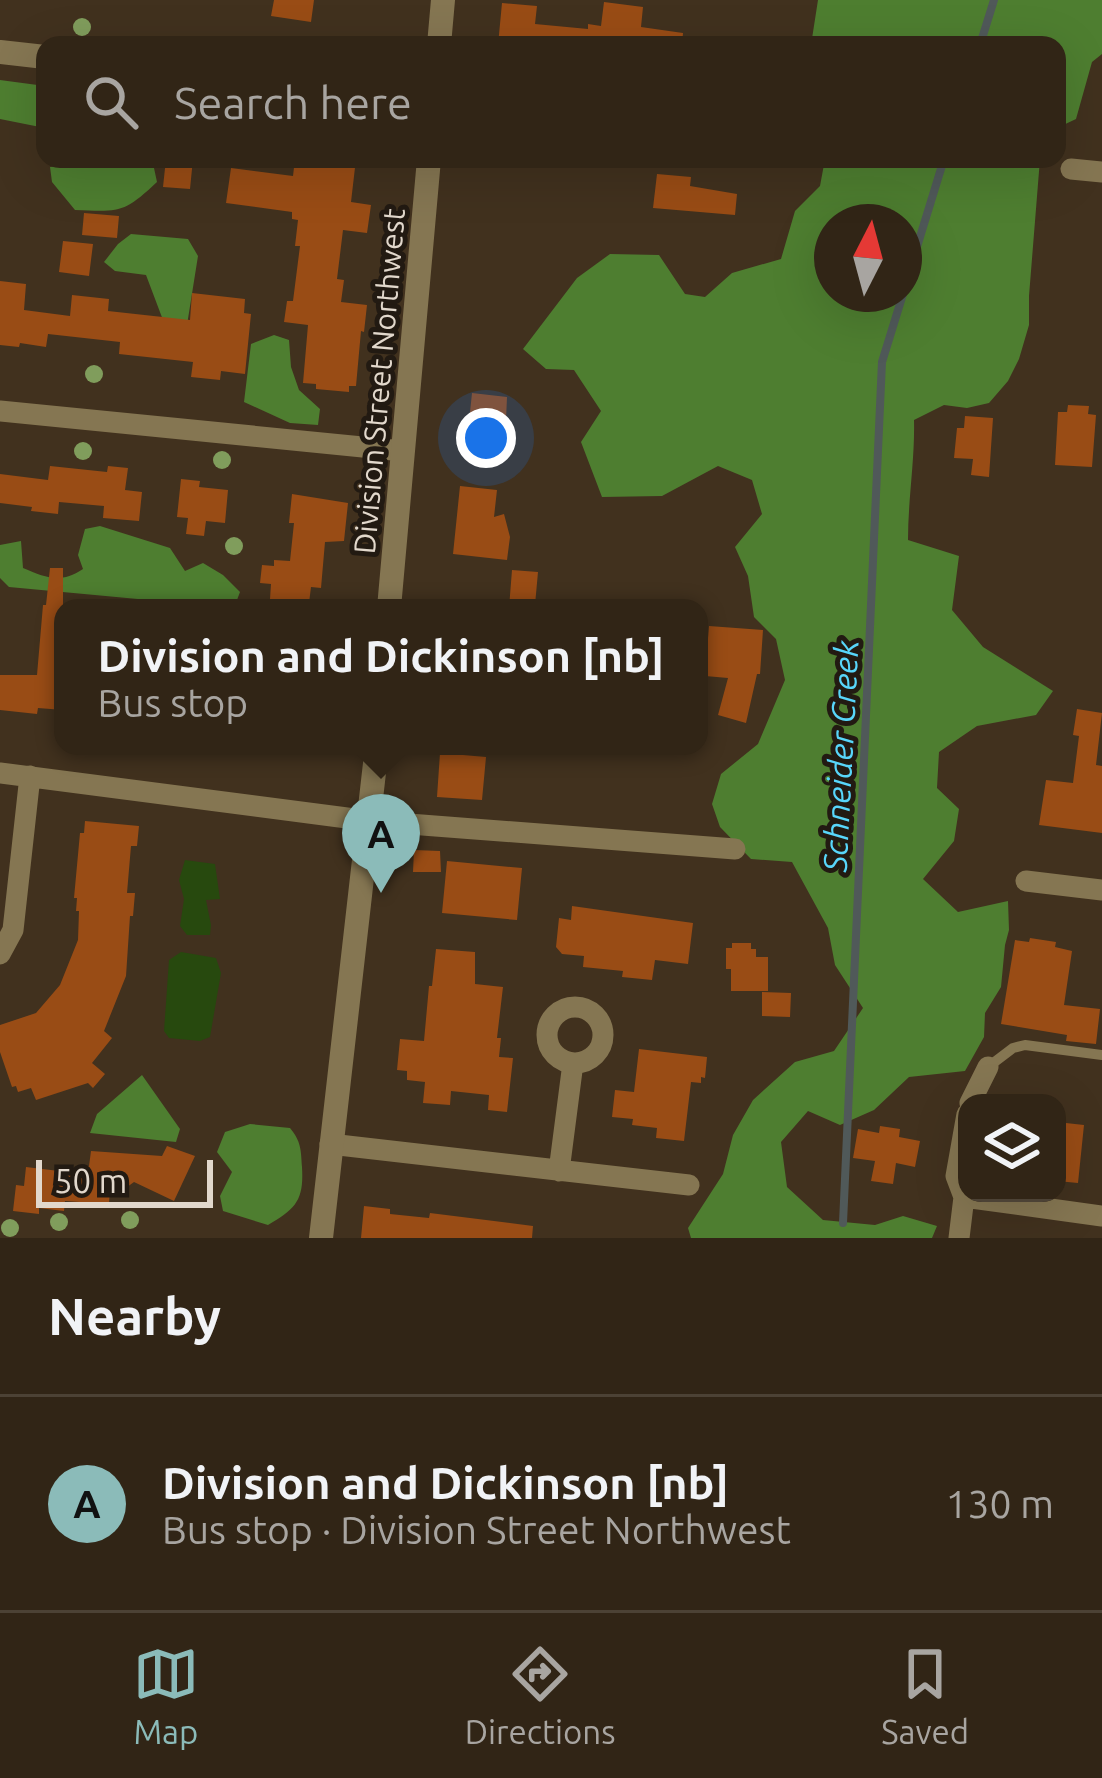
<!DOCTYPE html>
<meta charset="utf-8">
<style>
:root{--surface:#312516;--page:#392d1f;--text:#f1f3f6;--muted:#a8a5a1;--line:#4c4235;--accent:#8bbbb9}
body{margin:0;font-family:Ubuntu,sans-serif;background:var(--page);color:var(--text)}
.controls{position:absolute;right:36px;bottom:36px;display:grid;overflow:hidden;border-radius:24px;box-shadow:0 12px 48px #0002}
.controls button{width:108px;height:108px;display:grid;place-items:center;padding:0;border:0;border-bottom:3px solid var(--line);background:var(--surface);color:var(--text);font:60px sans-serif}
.compass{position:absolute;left:814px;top:204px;width:108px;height:108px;border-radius:50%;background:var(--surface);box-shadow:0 12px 48px #0002;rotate:6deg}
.scale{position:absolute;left:36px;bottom:30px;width:177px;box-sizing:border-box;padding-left:12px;border:6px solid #e2d8cc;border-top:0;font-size:33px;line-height:42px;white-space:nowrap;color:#e2d8cc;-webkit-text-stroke:9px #221a12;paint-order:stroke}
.you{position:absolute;left:486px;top:438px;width:42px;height:42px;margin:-30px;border:9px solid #fff;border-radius:50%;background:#1a73e8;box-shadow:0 0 0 18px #1a73e833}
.badge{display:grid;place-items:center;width:78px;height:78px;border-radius:50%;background:var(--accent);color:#111;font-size:39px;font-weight:700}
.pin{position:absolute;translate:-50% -99px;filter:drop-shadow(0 3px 6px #0008)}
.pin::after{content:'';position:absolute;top:63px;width:42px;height:36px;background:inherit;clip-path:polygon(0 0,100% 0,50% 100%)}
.popup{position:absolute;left:54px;top:599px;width:654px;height:156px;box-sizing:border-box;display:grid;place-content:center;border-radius:24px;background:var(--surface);filter:drop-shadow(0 3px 9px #0005);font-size:39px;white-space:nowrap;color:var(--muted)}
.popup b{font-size:45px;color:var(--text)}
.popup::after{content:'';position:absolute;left:50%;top:100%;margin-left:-24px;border:24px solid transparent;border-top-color:var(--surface)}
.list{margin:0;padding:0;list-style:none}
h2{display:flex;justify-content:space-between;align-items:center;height:156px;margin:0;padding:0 48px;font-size:51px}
h2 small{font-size:39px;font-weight:400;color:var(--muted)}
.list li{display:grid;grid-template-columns:78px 1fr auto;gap:36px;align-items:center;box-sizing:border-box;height:216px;padding:0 48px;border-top:3px solid var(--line)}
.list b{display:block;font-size:45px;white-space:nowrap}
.list p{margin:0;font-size:39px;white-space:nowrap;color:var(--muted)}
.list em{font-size:39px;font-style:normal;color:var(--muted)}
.icon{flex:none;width:66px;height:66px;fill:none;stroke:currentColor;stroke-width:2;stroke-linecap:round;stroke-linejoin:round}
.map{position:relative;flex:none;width:1102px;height:1238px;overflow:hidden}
.search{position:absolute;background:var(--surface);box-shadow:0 12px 48px #0002;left:36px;right:36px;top:36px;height:132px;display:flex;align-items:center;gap:30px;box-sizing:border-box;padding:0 42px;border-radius:24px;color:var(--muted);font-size:45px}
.sheet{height:372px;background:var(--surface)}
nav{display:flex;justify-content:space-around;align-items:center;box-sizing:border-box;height:168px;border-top:3px solid var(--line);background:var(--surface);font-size:33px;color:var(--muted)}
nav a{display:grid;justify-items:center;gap:6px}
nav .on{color:var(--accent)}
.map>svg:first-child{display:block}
.green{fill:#27490e}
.forest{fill:#4e7e30;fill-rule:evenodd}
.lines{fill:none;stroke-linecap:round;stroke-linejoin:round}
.stream{stroke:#505959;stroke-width:8}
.building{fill:#994c15}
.service{stroke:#857652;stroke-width:10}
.minor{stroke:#857652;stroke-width:21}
.tertiary{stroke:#857652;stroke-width:24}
.tree{fill:#809d5c}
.labels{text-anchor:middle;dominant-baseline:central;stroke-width:10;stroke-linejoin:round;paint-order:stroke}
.street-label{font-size:30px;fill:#e2d8cc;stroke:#221a12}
.water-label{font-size:33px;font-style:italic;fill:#58d6fa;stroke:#221a12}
</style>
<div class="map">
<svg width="1102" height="1238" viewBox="0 0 1102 1238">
<rect width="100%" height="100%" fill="#41311e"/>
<path class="green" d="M 185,860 L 215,864 L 220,899 L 206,900 L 211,925 L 210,935 L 187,935 L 180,926 L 184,899 L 179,880 Z
M 181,952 L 216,958 L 221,973 L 210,1037 L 200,1041 L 169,1038 L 164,1031 L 169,960 Z"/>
<path class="forest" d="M 818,0 L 1102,0 L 1102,54 L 1092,62 L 1076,119 L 1057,128 L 1057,45 L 811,45 Z
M 0,80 L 45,86 L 45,128 L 0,119 Z
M 825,159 L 1040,159 L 1029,296 L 1029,325 L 1019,359 L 1008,381 L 989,403 L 967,408 L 944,405 L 914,420 C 915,460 908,499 908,540 L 959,556 L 952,610 L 983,647 L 1053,691 L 1036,715 L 977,726 L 939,752 L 937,788 L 959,809 L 954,841 L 923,879 L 958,912 L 1008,901 L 1009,930 L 1005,945 L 1001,987 L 985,1013 L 984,1037 L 965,1071 L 909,1077 L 874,1110 L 840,1125 L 808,1111 L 781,1142 L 787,1187 L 823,1220 L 875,1225 L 903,1216 L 937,1226 L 932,1238 L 691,1238 L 688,1228 L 723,1174 L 733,1135 L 753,1100 L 795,1062 L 834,1051 L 863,1008 L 835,965 L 828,928 L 792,862 L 751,859 L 720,827 L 712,804 L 721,774 L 758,744 L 785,680 L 776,639 L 754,617 L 748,576 L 735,547 L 762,514 L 752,480 L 718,466 L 662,496 L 602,497 L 581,442 L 601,411 L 574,370 L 546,369 L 523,349 L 577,278 L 610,254 L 659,255 L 685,294 L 705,297 L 732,273 L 781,259 L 795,211 L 820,186 ZM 832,222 L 904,222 L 904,294 L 832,294 Z
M 72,165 L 154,168 L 157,182 C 124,213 120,212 75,210 L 52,182 L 50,167 Z
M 131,234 L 188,239 L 198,256 L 187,325 L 166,328 L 146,275 L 115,271 L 104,262 L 118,244 Z
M 274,335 L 289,340 L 291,367 L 299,390 L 320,409 L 318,425 L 290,423 L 244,402 L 251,344 Z
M 100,526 L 170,548 L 185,571 L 203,563 L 223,575 L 240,592 L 234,608 L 9,587 L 0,578 L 0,545 L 21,541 L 23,568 C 47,578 60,584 83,569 L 78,555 L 85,529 Z
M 142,1075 L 180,1129 L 176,1142 L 90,1133 L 97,1114 Z
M 250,1124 L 290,1128 C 301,1141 301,1150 302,1167 C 304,1200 296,1209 268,1225 L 223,1211 L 220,1196 L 232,1172 L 217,1152 L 225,1132 Z"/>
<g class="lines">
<path class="stream" d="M 980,45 L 994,0
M 904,289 L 944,159
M 843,1223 L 882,362 L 903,294"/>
</g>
<path class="building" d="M 274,0 L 314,0 L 311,22 L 271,16 Z
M 604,2 L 643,7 L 641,27 L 683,33 L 682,45 L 498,45 L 502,3 L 537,6 L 535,24 L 588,29 L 588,24 L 601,26 Z
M 166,159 L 193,159 L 190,189 L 163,187 Z
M 295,159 L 356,159 L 351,202 L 371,205 L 367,233 L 343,230 L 337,279 L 344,280 L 341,302 L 367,305 L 364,332 L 361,331 L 356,386 L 349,386 L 349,392 L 316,389 L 316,384 L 303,383 L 308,325 L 284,322 L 287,301 L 293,301 L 300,246 L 295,246 L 298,220 L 292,219 L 292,212 L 226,203 L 231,168 L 293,176 Z
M 657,174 L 691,177 L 690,186 L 737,194 L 735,215 L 653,208 Z
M 84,213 L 119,216 L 117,238 L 82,235 Z
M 63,241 L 93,244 L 89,276 L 59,272 Z
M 0,281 L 26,284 L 24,310 L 70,316 L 72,295 L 109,299 L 108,311 L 190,320 L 192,293 L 245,299 L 244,313 L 251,314 L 245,374 L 221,371 L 220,380 L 191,377 L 193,362 L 119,354 L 120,342 L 48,334 L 46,347 L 20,343 L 19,347 L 0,345 Z
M 472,393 L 507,397 L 505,444 L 467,441 Z
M 1068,405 L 1089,406 L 1088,414 L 1096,415 L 1092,467 L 1055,465 L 1058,412 L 1067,412 Z
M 965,416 L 993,418 L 989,477 L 971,475 L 973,459 L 954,458 L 957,428 L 964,428 Z
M 50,466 L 107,472 L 108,466 L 128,468 L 125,490 L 142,492 L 139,521 L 103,518 L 104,506 L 59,502 L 58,514 L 31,511 L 32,507 L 0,503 L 0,474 L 48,480 Z
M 181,479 L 200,481 L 199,487 L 228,490 L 225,523 L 206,521 L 204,536 L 186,534 L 188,518 L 177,517 Z
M 460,486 L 497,490 L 494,517 L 504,514 L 510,537 L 507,560 L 453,554 Z
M 292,494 L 348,503 L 344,541 L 325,542 L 321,588 L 311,587 L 309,603 L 270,599 L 271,584 L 260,583 L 262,565 L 274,566 L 274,560 L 290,561 L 294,523 L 289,523 Z
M 50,568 L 63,568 L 63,710 L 38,708 L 37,714 L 0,710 L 0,675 L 37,675 L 43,605 L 46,605 Z
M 512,570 L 538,572 L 535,605 L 529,604 L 529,608 L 509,608 Z
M 709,626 L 763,630 L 760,674 L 757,674 L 746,723 L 718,715 L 728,678 L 705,676 Z
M 1077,709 L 1102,713 L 1096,765 L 1102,766 L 1102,833 L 1039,825 L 1046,780 L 1073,783 L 1079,736 L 1073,735 Z
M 440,753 L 486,757 L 482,800 L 437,797 Z
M 85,821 L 139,826 L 137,846 L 131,846 L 127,893 L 135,893 L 133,916 L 130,916 L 126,976 L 104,1031 L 112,1038 L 92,1063 L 105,1074 L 93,1088 L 88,1083 L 36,1100 L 31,1088 L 18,1092 L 16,1086 L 12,1087 L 0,1052 L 0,1025 L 36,1013 L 60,985 L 78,940 L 79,911 L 76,911 L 77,898 L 74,898 L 80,833 L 84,833 Z
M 414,850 L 440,851 L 441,872 L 413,872 Z
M 447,861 L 522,868 L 517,920 L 442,913 Z
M 572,906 L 693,923 L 688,964 L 655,960 L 652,980 L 622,977 L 623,971 L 583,967 L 584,956 L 562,954 L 556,947 L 559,918 L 571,920 Z
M 1030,938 L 1056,942 L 1055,947 L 1072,951 L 1064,1005 L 1100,1009 L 1096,1044 L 1066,1041 L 1067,1035 L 1001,1024 L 1015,940 L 1029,942 Z
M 732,943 L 751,943 L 751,949 L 756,949 L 756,957 L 768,957 L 768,991 L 731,991 L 731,969 L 726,969 L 726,948 L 732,948 Z
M 436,949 L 475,952 L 475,984 L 503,987 L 497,1038 L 501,1038 L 499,1057 L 513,1058 L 507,1112 L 488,1110 L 489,1095 L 451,1091 L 450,1105 L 423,1103 L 425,1082 L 407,1080 L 407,1071 L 397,1070 L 400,1039 L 424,1041 L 429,986 L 432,986 Z
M 762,992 L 791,993 L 790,1017 L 762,1016 Z
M 639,1049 L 707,1057 L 705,1078 L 701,1077 L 701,1083 L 691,1082 L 684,1141 L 656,1138 L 657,1128 L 632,1125 L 633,1119 L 612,1117 L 615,1090 L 634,1092 Z
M 1057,1122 L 1084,1125 L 1078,1183 L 1057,1181 Z
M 880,1126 L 900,1129 L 899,1137 L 920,1141 L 915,1167 L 896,1163 L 893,1184 L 871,1181 L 875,1161 L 853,1158 L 858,1129 L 879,1133 Z
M 167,1146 L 195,1156 L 174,1201 L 134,1182 L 123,1190 L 110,1188 L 109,1204 L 65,1201 L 64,1211 L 39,1208 L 39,1214 L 13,1211 L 16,1185 L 24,1186 L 26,1167 L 84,1174 L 85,1166 L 89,1166 L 91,1151 L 162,1156 Z
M 364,1206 L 390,1209 L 390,1214 L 429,1218 L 430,1213 L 533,1226 L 532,1238 L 361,1238 Z"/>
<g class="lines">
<path class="service" d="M 988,1067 L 1013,1048 L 1025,1045 L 1102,1055"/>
<path class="minor" d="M 1071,169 L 1102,172
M 0,411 L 403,451
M 0,773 L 370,821 L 735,849
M 1026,881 L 1102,890
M 0,954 L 13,930 L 30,776
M547 1035a28 28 0 1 1 56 0a28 28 0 1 1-56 0Z
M 970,1103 L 988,1067
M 330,1144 L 689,1185
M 559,1171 L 573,1063
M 964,1197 L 1102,1216
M 959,1238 L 964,1197 L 956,1176 L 967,1114"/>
<path class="tertiary" d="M 439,45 L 443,0
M 0,52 L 45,57
M 389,608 L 429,159
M 321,1238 L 377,746"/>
</g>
<g class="tree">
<circle cx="82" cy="27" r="9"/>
<circle cx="395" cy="240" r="9"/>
<circle cx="94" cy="374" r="9"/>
<circle cx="83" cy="451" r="9"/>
<circle cx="222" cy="460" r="9"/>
<circle cx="234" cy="546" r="9"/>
<circle cx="130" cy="1220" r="9"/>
<circle cx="59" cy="1222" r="9"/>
<circle cx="10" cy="1228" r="9"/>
</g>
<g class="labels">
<g class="street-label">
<text transform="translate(379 381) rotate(-85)">Division Street Northwest</text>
</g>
<g class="water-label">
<text transform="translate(840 756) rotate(-87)">Schneider Creek</text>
</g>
</g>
</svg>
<div class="controls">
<button><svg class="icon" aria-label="layers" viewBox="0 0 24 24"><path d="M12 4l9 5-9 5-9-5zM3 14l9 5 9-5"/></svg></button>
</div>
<svg class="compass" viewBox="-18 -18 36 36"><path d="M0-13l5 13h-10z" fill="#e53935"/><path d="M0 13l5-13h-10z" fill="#a8a5a1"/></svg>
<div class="scale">50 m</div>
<div class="you"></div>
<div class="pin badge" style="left:381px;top:893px">A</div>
<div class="popup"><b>Division and Dickinson [nb]</b>Bus stop</div>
<div class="search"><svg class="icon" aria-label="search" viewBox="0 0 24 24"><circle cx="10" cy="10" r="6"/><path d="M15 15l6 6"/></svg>Search here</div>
</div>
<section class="sheet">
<h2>Nearby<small></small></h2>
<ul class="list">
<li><span class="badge">A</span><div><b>Division and Dickinson [nb]</b><p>Bus stop · Division Street Northwest</p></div><em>130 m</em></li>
</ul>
</section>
<nav>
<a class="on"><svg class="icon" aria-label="map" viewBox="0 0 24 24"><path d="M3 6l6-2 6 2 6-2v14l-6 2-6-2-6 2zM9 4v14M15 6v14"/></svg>Map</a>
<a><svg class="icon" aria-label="directions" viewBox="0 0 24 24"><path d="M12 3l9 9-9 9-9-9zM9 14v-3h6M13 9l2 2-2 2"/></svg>Directions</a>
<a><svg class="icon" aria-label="saved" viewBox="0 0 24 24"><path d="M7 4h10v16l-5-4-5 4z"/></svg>Saved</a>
</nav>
